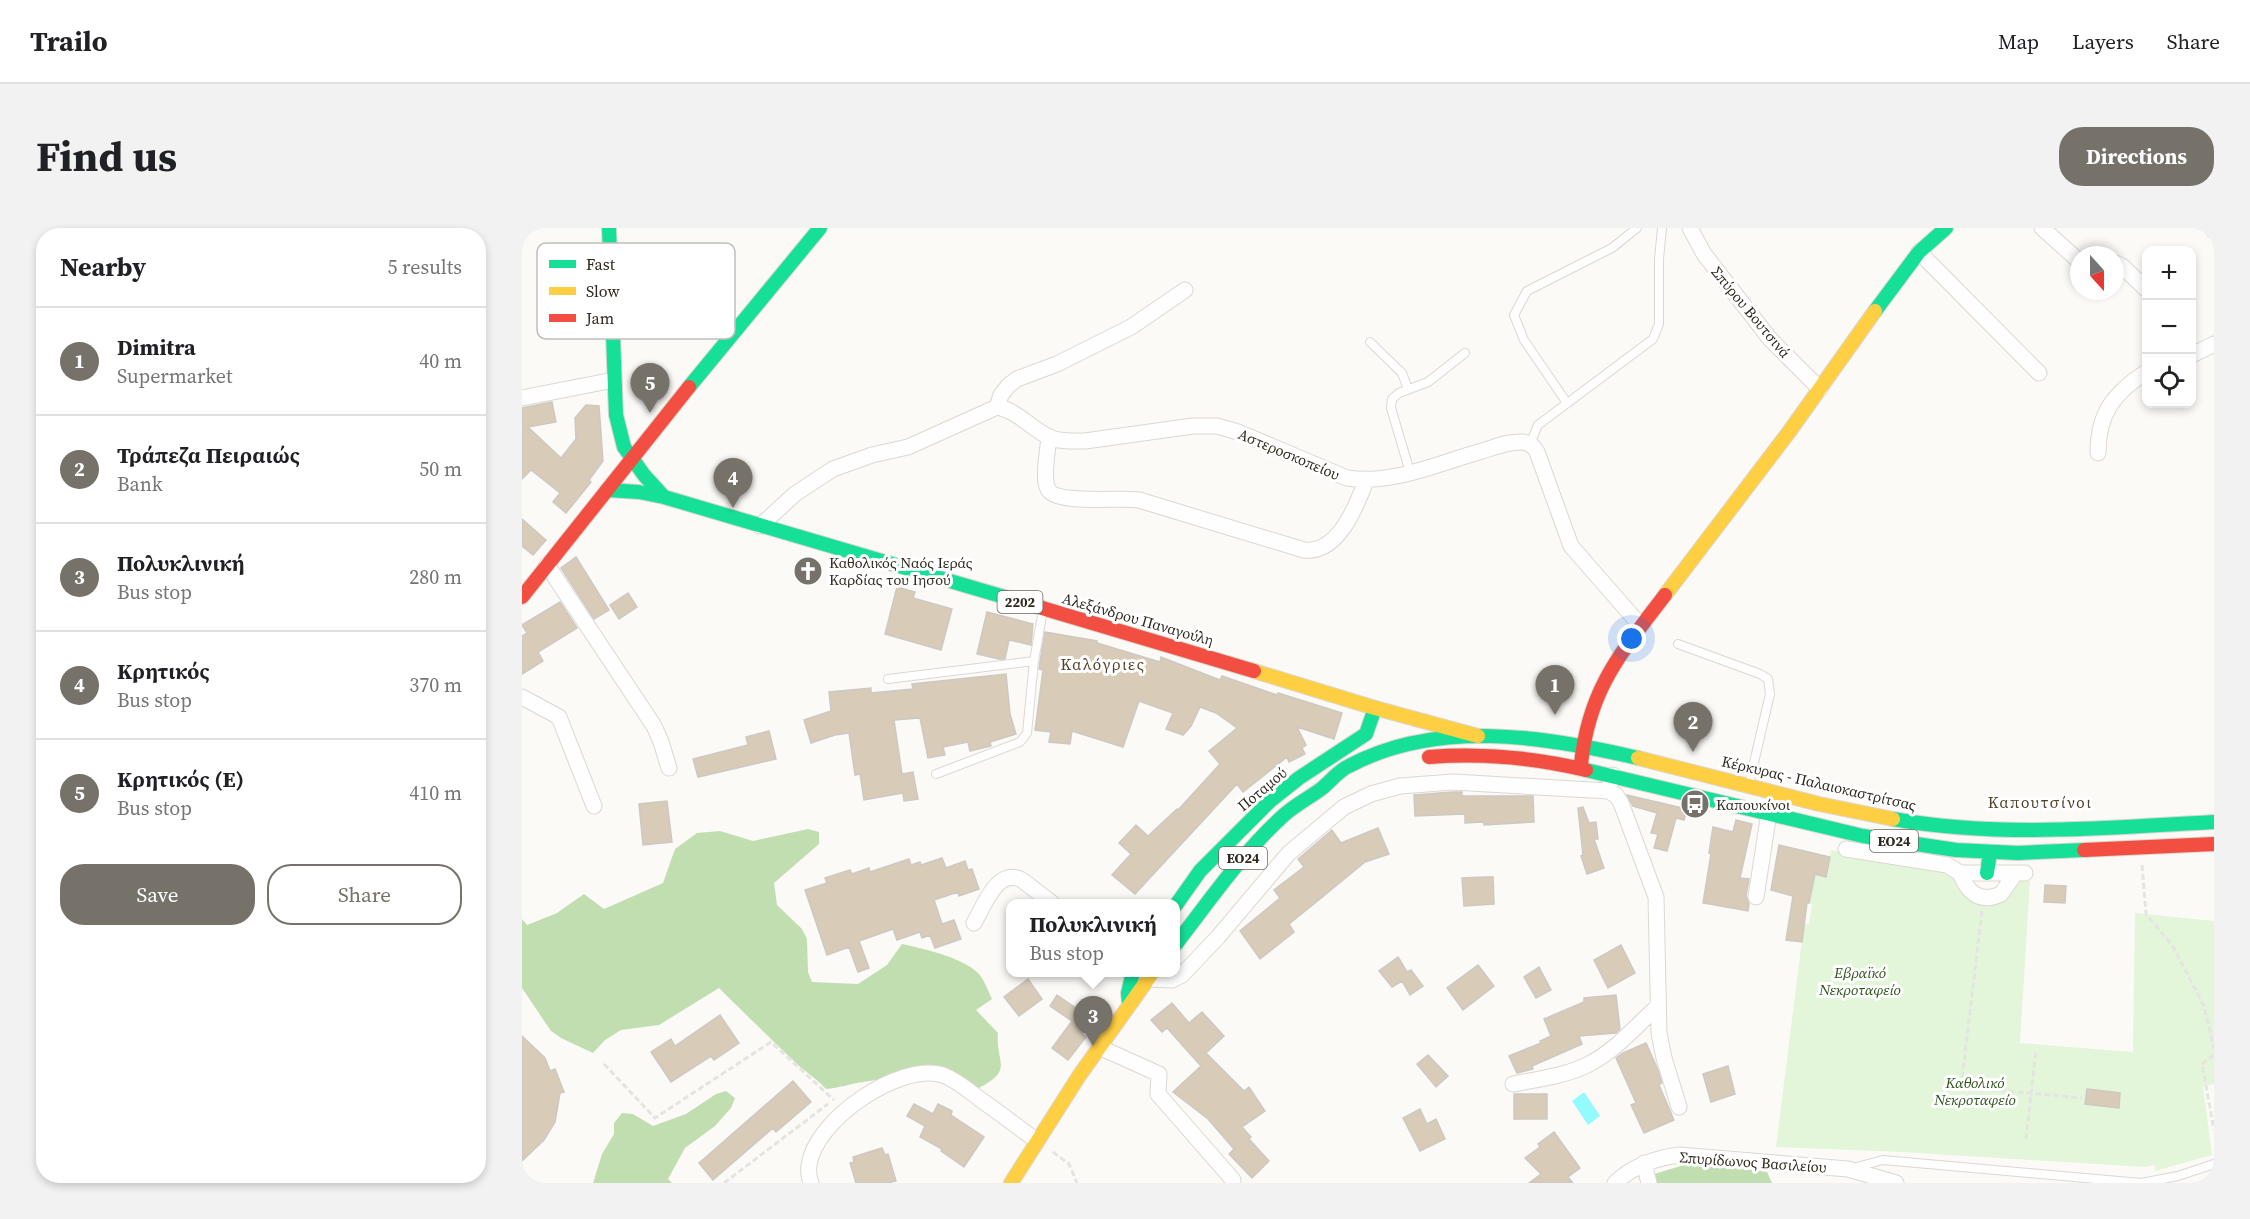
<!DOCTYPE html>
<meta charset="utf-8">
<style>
:root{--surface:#fff;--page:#f2f2f2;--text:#202124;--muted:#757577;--line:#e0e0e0;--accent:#767169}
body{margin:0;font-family:"Source Serif 4",serif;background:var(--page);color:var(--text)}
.controls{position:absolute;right:18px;top:18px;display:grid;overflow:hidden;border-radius:12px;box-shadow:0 3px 9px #0003}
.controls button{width:54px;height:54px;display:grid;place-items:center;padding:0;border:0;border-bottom:2px solid var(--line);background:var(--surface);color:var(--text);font:30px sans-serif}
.compass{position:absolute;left:1548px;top:18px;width:54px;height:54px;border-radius:50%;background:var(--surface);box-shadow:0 3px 9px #0003;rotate:159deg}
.you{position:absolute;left:1110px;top:411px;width:21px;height:21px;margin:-15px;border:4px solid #fff;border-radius:50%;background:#1a73e8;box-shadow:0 0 0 9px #1a73e833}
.badge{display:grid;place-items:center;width:39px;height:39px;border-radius:50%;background:var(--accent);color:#fff;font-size:20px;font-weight:700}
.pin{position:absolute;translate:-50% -50px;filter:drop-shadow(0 2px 3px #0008)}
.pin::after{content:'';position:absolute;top:32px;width:21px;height:18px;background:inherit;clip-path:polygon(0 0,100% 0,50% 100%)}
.popup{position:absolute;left:484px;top:671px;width:174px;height:78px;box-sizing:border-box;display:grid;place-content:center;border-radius:12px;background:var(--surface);filter:drop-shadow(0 2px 4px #0005);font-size:20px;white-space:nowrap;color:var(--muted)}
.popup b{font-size:22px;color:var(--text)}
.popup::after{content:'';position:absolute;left:50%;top:100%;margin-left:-12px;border:12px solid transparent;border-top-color:var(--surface)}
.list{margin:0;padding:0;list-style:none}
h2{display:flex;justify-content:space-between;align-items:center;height:78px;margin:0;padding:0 24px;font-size:26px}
h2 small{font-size:20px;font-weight:400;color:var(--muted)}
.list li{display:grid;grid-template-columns:39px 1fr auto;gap:18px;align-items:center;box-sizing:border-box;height:108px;padding:0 24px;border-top:2px solid var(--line)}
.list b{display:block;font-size:22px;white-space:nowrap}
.list p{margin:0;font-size:20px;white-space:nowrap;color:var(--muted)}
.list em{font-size:20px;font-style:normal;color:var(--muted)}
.actions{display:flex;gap:12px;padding:18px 24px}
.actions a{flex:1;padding:14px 0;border:2px solid var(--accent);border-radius:24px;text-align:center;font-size:21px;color:var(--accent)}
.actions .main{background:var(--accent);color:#fff}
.icon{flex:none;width:33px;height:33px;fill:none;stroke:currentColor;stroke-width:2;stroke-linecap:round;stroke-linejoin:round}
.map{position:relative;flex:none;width:1692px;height:955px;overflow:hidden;border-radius:24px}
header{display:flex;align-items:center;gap:36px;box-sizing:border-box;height:84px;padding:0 30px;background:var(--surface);border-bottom:2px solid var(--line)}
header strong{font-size:28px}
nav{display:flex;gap:33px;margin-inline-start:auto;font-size:21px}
.intro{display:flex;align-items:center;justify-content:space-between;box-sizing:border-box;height:144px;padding:0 36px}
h1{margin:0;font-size:42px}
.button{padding:15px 27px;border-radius:24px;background:var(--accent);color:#fff;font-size:21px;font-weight:700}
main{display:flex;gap:36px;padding:0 36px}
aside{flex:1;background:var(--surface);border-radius:24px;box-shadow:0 3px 9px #0003}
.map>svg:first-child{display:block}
.green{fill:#e3f6d9}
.forest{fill:#c0deb0}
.water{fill:#93fbfd}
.building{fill:#d8ccb9;stroke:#cdc8c2;stroke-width:1.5}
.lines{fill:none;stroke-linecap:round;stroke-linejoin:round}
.lane-casing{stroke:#dcd7d0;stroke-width:10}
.street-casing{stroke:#dcd7d0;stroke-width:17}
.fast-casing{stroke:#dcd7d0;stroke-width:16}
.slow-casing{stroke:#dcd7d0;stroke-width:16}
.jam-casing{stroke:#dcd7d0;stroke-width:16}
.path{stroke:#e4e4e3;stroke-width:3;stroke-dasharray:6 3;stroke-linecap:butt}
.lane{stroke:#fffefe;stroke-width:8}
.street{stroke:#fffefe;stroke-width:15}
.fast{stroke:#16e098;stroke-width:14}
.slow{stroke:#ffcf43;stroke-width:14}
.jam{stroke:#f24e42;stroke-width:14}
.labels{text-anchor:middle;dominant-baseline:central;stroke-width:6;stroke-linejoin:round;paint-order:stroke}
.shield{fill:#fff;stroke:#6d6860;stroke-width:1.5}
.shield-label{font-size:14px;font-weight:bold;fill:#2e271c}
.street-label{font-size:15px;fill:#2e271c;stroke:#fff}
.poi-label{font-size:15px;fill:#2e271c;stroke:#fff;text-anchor:start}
.park-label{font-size:15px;font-style:italic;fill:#2e531c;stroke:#fff}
.neighbourhood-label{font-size:16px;letter-spacing:1.5px;fill:#504029;stroke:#fff}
.key{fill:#fff;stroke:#c0bebb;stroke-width:1.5}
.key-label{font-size:16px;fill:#2e271c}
</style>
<header>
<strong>Trailo</strong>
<nav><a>Map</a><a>Layers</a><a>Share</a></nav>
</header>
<div class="intro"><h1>Find us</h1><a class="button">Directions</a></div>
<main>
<aside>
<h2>Nearby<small>5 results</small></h2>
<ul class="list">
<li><span class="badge">1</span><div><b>Dimitra</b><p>Supermarket</p></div><em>40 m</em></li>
<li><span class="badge">2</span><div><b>Τράπεζα Πειραιώς</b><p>Bank</p></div><em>50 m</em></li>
<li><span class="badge">3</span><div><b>Πολυκλινική</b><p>Bus stop</p></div><em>280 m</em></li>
<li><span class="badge">4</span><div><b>Κρητικός</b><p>Bus stop</p></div><em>370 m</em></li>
<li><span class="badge">5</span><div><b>Κρητικός (E)</b><p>Bus stop</p></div><em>410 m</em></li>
</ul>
<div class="actions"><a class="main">Save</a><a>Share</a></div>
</aside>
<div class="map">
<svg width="1692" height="955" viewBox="0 0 1692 955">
<rect width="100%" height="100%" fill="#fcfaf7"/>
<path class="green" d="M 1309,622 L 1436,648 L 1456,671 L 1493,651 L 1508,653 L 1498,815 L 1611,824 L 1613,685 L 1692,693 L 1692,856 L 1681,858 L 1690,927 L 1633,943 L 1633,937 L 1623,939 L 1379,924 L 1254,919 L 1282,696 L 1287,696 L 1290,676 L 1287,675 L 1293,646 L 1304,649 Z"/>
<path class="forest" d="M 286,601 L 297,604 L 297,616 L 252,655 L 255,677 L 280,701 L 285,711 L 286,744 L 290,754 L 336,756 L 365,737 L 380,716 C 403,721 439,729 456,745 C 462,751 466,763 470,771 L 454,782 L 476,805 C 473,835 493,841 457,860 C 422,846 378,847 341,854 C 328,856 317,860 304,861 C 295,851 285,845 275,836 C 249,811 223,786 197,760 L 137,797 L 99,802 L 83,812 L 71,825 L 39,810 L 29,803 L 0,760 L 0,691 L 5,697 L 35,685 L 62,666 L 82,681 L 141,655 L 153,621 L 175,605 L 198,603 L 231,613 Z
M 204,863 L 213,870 L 209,880 L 193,898 L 163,920 L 146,951 L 150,955 L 71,955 L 80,926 L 92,906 L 92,895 L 100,885 L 111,886 L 131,898 L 164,886 L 194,866 Z
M 1162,937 L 1208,939 L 1245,944 L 1250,955 L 1135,955 L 1132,946 Z"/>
<path class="water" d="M 1062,864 L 1078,888 L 1066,897 L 1050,873 Z"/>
<path class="building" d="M 30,174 L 34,194 L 6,199 L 39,230 L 54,211 L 53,190 L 64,177 L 77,178 L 81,233 L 67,252 L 69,254 L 44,285 L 31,274 L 38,265 L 9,242 L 0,251 L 0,180 Z
M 0,291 L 24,312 L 11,327 L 0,318 Z
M 54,329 L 87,382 L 72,391 L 39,340 Z
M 375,359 L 393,364 L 391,370 L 430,381 L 419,422 L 363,406 Z
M 106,365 L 115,379 L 97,391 L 88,377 Z
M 38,374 L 55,400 L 16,424 L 21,433 L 0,446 L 0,408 L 5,405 L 0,397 Z
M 465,384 L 511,396 L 509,417 L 487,412 L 483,431 L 477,431 L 455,426 Z
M 523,404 L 575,413 L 575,415 L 638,434 L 639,429 L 698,452 L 700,448 L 755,467 L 756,465 L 820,485 L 812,511 L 775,499 L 784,517 L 780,520 L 783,526 L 767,534 L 765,529 L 721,564 L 715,556 L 613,666 L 590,647 L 609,626 L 597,615 L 614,597 L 626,608 L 655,581 L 656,582 L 698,536 L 687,523 L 715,500 L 694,485 L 678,479 L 669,498 L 661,507 L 644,501 L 651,485 L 617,473 L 601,519 L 550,503 L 548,516 L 527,514 L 529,504 L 513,502 L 521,442 L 517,441 L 518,434 Z
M 484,446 L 488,486 L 494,506 L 468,514 L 469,518 L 448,523 L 446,514 L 421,519 L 423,527 L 406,530 L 398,490 L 372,492 L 380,546 L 391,544 L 396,571 L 382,573 L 381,565 L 342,572 L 338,546 L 333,547 L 327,505 L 313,507 L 289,515 L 282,492 L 309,483 L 307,464 L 349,460 L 349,465 L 391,461 L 390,456 Z
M 247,503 L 254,531 L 176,549 L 171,531 L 226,517 L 224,509 Z
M 931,564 L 940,564 L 940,568 L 1011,568 L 1012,594 L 962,597 L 962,594 L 943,595 L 943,586 L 893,588 L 892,567 Z
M 1105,567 L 1165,581 L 1162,592 L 1154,590 L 1145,623 L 1132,620 L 1136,606 L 1129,605 L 1135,585 L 1111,578 Z
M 145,573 L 150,614 L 121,617 L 117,576 Z
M 1061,579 L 1067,595 L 1074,594 L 1076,611 L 1072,611 L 1082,640 L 1065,646 L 1059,628 L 1061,627 L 1056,580 Z
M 1214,592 L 1230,596 L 1218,650 L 1227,651 L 1224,668 L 1227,676 L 1226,683 L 1181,675 L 1189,626 L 1187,625 L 1191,599 L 1211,604 Z
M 856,600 L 867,626 L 843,634 L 798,671 L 767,696 L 772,704 L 738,731 L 718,703 L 758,670 L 752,662 L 782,639 L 776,631 L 810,602 L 819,615 Z
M 1257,617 L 1308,629 L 1304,649 L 1293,646 L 1287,675 L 1285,675 L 1280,714 L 1264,712 L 1271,668 L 1249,662 Z
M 420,630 L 424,640 L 443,633 L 446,642 L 450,641 L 457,661 L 437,668 L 436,664 L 412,672 L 420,696 L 432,692 L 439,711 L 413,720 L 408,707 L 400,710 L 398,704 L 375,712 L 371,701 L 337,713 L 347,740 L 336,744 L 327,719 L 305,727 L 283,662 L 305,655 L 303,650 L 328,642 L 330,646 L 347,640 L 348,644 L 387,631 L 389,637 L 398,634 L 399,637 Z
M 963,649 L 971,649 L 972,676 L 942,678 L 940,650 Z
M 1523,657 L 1544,658 L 1543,675 L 1522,674 Z
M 1099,717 L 1113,745 L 1086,760 L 1072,732 Z
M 876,729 L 885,744 L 889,742 L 901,758 L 888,767 L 880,753 L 870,759 L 857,743 Z
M 956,737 L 972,758 L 941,782 L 925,760 Z
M 1017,739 L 1029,762 L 1014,770 L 1002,749 Z
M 506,751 L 520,771 L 497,788 L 482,769 Z
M 535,767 L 570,791 L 560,806 L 564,809 L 546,832 L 530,820 L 550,793 L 528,778 Z
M 1094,767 L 1098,801 L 1094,805 L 1057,808 L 1060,816 L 1010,838 L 1011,841 L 995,845 L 987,828 L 1019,815 L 1018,813 L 1029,808 L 1022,791 L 1062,774 L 1062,770 Z
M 650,775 L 667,795 L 680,784 L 702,808 L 684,825 L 722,863 L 727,859 L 743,883 L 720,899 L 729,909 L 727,911 L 747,933 L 730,950 L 707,926 L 712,921 L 686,891 L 651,864 L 679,838 L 645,800 L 640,804 L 629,792 Z
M 198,787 L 217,815 L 192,832 L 189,828 L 149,854 L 129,824 L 149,811 L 153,818 Z
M 0,808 L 23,830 L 28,843 L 33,841 L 42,864 L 38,865 L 33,894 L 22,912 L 0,933 Z
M 1124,815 L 1136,842 L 1140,855 L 1137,857 L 1152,892 L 1122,905 L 1109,877 L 1114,875 L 1094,830 L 1101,825 Z
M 906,827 L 926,848 L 914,859 L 895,836 Z
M 1206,838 L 1213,866 L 1189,874 L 1181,846 Z
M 271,853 L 289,874 L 254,904 L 251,900 L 191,952 L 177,935 Z
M 1565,861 L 1598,865 L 1597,880 L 1563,876 Z
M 992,866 L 1025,866 L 1025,891 L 992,891 Z
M 392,876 L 411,886 L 416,876 L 430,883 L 429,887 L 462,909 L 442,939 L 419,923 L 420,921 L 398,909 L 403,898 L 385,888 Z
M 898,881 L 905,896 L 914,891 L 923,911 L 898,923 L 881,890 Z
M 1032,904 L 1058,940 L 1046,949 L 1051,955 L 1007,955 L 1019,946 L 1003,930 L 1018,919 L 1016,916 Z
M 360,920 L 363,927 L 366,926 L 374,953 L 365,955 L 334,955 L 328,935 L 332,934 L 331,929 Z"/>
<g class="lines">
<g class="lane-casing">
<path id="lane" d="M 848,114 L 880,145 L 886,161
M 1045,175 L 1002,112 L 992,87 L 1005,63 L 1090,20 L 1115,0
M 1008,216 L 1016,197 L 1131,111 L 1137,96 L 1137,31 L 1140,0
M 888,244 L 869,180 L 870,171 L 877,165 L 906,154 L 943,125
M 1156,416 L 1238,446 L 1246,451 L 1248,466 L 1227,556
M 366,451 L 512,433
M 414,546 L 498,514 L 505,505 L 512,433 L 521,382
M 1331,940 L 1361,932 L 1619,955 L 1656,948 L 1692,936"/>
</g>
<g class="street-casing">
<path id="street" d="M 1168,0 L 1182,26 L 1248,111 L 1298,161
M 1520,0 L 1557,33
M 1690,0 L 1692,3
M 1397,24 L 1517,145
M 1593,35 L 1600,38 L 1624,61
M 1670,127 L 1692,116
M 0,170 L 92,152
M 475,179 L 479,167 L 486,158 L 495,151 L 535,136 L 609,99 L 663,62
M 527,209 C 526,222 520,250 526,261 C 533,277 599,269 617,272 L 782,322 C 816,326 834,279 844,253
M 1576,225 C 1576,185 1592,165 1624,144
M 238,298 L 273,266 L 311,241 L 350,227 L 386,219 L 475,179 C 494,182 508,199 525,208 C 536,214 550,213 563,213 L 671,198 L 695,198 L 716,204 L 825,250 C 870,257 917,235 960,223 C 973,219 987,213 1001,214 C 1008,215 1012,218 1015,224 L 1049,318 L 1118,397
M 25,337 L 132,498 L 139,514 L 147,540
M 0,469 L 37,489 L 72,578
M 1086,563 L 1094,567 L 1099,575 L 1134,669 L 1137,805 L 1142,830 L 1157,879
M 1324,621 L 1425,637 L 1438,645 L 1503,645
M 1438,645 C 1445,664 1458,676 1479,666 L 1493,646
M 1234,669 L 1247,585
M 452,695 C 462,678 475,639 500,652 L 531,676
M 626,751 L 650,752 L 660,747 L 696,709 L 767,625 L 822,579 L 849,566 L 878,558 L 931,554 L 1086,563 L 1091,547
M 577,819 L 637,846 L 636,866 L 711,952
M 991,856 C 1016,851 1044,848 1067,836 C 1093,823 1114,798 1135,779
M 1122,935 L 1127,955
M 289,955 C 287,949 286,943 287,937 C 293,892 377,834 421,847 C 435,852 447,863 459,872 C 478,885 496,899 515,913
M 1093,955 C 1111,938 1133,930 1157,927 L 1326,941 L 1374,955"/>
</g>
<g class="fast-casing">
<path id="fast" d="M 87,0 L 94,187 L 102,219 L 122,247 L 142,269 L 520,380
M 1353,83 L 1397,24 L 1424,0
M 167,159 L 298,0
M 85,262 L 117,264 L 142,269
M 1064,542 L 1341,608 L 1434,622 L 1496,625 L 1562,622
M 1371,591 C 1478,610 1584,600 1692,594
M 1465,645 L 1468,624
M 654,677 L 678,643 L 748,573 L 777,550 L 844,506 L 853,480
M 654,716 C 688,672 720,625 762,587 C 773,577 787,570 799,561 C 808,554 816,543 827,538 C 915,491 1022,508 1116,530
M 607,775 L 606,765 L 611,744"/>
</g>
<g class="slow-casing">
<path id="slow" d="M 1143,367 L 1267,204 L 1353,83
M 732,443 L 853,480 L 956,508
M 1116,530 L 1297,576 L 1371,591
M 489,955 L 557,848 L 631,744"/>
</g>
<g class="jam-casing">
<path id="jam" d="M 0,369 L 167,159
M 520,380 L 732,443
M 907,529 C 959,525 1014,530 1064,542
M 1059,536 C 1067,460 1099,425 1143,367
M 1562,622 L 1692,616"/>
</g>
<path class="path" d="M 1620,637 L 1624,686 L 1650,717 L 1682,778 L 1692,821
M 1460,683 L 1439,859 L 1560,870
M 1692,827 L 1680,836 L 1692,902
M 82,836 L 133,890 L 249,814 L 312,872
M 1504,911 L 1514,823
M 531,924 L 547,936 L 555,955
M 202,955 L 306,876"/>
<use href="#lane" class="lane"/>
<use href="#street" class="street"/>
<use href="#fast" class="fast"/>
<use href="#slow" class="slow"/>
<use href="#jam" class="jam"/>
</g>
<defs>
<g id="church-disc" transform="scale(1.5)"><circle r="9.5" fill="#767169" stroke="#fff"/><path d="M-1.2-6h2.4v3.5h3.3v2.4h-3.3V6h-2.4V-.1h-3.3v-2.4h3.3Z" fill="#fff"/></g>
<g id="bus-disc" transform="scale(1.5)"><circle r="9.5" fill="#767169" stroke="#fff"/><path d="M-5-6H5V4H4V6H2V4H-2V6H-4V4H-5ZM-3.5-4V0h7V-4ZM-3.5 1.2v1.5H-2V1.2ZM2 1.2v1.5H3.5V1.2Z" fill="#fff"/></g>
</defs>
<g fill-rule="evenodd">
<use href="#church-disc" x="286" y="343"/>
<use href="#bus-disc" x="1173" y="576"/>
</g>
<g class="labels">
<g class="shield">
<rect x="475.5" y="363" width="45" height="22" rx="4.5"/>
<rect x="1348" y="602" width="48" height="22" rx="4.5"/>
<rect x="697" y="619" width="48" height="22" rx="4.5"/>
</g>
<g class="shield-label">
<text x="498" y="374">2202</text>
<text x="1372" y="613">ΕΟ24</text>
<text x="721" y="630">ΕΟ24</text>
</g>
<g class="street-label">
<text transform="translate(1229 84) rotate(50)">Σπύρου Βουτσινά</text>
<text transform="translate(767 226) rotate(23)">Αστεροσκοπείου</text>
<text transform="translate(616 391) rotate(16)">Αλεξάνδρου Παναγούλη</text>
<text transform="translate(1297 555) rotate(13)">Κέρκυρας - Παλαιοκαστρίτσας</text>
<text transform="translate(740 561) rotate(-40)">Ποταμού</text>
<text transform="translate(1231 934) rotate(4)">Σπυρίδωνος Βασιλείου</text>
</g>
<g class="poi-label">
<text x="307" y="334">Καθολικός Ναός Ιεράς<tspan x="307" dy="17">Καρδίας του Ιησού</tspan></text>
<text x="1194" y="576">Καπουκίνοι</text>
</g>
<g class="park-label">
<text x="1338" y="744">Εβραϊκό<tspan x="1338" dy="17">Νεκροταφείο</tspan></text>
<text x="1453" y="854">Καθολικό<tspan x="1453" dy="17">Νεκροταφείο</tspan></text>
</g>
<g class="neighbourhood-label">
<text x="581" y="436">Καλόγριες</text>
<text x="1518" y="574">Καπουτσίνοι</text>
</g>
</g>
<rect x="15" y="15" width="198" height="96" rx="9" class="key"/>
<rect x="27" y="32" width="27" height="8" fill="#16e098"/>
<rect x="27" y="59" width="27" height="8" fill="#ffcf43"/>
<rect x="27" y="86" width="27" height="8" fill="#f24e42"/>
<g class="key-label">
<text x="64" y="42">Fast</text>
<text x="64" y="69">Slow</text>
<text x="64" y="96">Jam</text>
</g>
</svg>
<div class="controls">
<button>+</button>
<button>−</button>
<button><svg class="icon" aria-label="locate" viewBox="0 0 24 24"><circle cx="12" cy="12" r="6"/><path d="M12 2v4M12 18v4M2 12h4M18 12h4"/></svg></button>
</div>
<svg class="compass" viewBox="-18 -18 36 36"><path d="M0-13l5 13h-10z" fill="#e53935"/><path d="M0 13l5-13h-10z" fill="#757577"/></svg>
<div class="you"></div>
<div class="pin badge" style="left:1033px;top:487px">1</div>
<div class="pin badge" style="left:1171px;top:524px">2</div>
<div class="pin badge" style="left:571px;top:818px">3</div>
<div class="popup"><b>Πολυκλινική</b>Bus stop</div>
<div class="pin badge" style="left:211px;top:280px">4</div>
<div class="pin badge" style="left:128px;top:185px">5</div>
</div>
</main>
